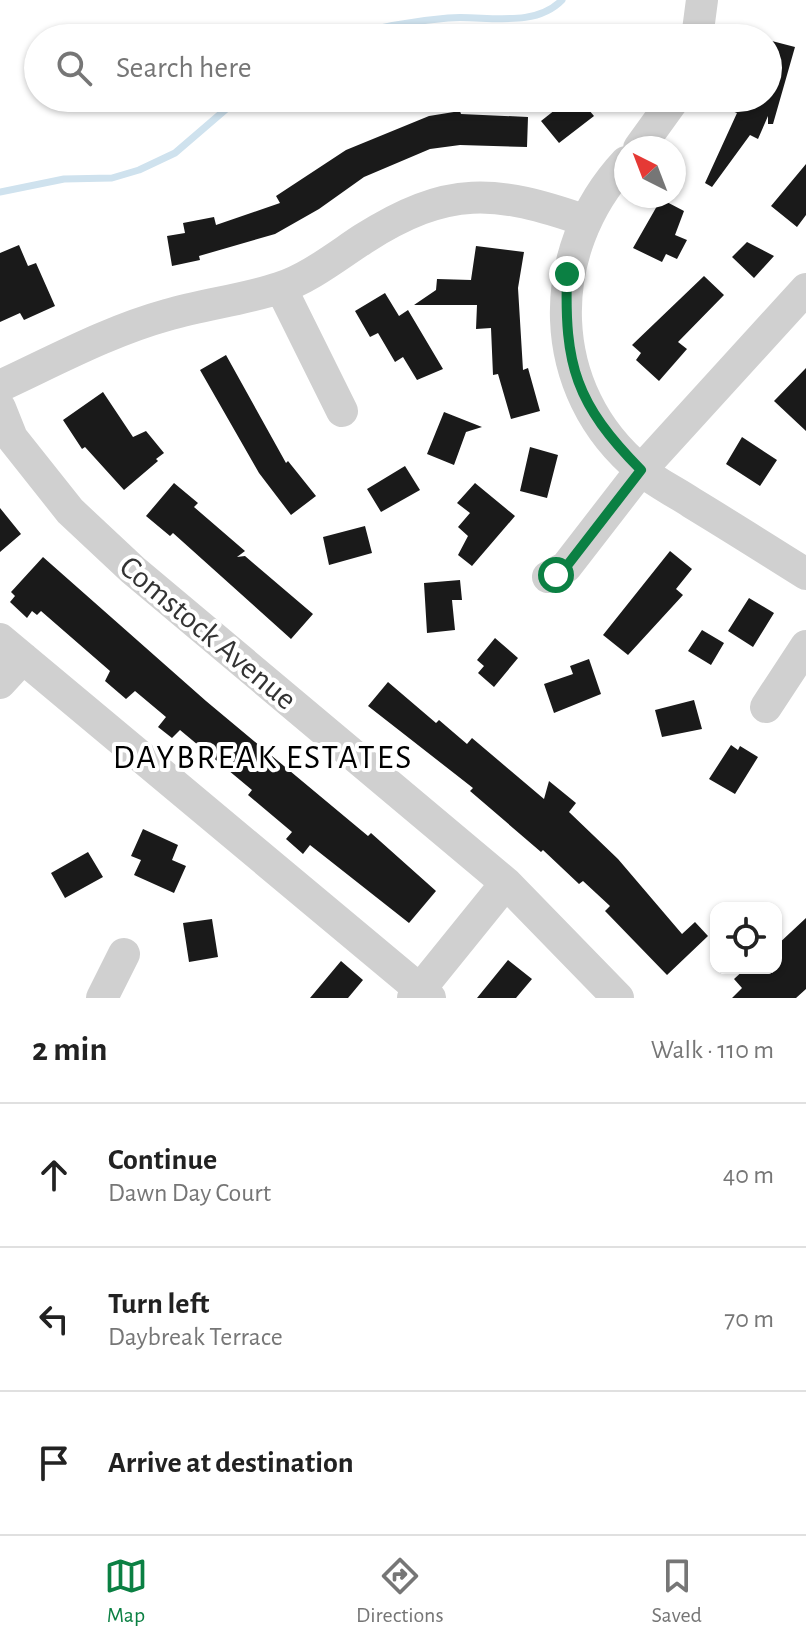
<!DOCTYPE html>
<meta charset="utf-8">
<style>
:root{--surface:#fff;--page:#f6f6f6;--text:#222;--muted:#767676;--line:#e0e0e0;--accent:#0b8043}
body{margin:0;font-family:"Alegreya Sans",sans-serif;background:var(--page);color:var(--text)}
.controls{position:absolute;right:24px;bottom:24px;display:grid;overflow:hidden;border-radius:16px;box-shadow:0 2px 6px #0004}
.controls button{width:72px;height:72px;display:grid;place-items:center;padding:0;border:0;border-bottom:2px solid var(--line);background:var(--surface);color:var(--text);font:40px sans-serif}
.compass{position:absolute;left:614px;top:136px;width:72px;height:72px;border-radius:50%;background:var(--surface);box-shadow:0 2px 6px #0004;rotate:318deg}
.stop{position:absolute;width:24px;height:24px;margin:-18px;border:6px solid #0b8043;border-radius:50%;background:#fff}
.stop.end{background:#0b8043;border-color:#fff;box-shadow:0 2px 8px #0008}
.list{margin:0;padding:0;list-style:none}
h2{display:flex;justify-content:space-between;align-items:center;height:104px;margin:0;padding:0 32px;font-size:34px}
h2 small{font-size:26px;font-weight:400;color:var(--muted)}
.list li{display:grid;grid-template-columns:52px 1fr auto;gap:24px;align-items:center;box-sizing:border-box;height:144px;padding:0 32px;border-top:2px solid var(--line)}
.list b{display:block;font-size:30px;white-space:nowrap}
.list p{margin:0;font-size:26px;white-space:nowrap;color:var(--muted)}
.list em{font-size:26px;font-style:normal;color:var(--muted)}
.icon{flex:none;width:44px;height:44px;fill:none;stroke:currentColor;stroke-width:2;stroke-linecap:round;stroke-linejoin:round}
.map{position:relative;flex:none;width:806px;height:998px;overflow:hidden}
.search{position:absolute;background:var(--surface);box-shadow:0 2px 6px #0004;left:24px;right:24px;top:24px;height:88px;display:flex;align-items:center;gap:20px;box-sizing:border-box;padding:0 28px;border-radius:44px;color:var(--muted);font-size:30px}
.sheet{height:536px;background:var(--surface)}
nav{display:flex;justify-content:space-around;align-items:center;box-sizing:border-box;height:112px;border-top:2px solid var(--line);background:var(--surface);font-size:22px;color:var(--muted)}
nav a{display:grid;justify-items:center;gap:4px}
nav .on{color:var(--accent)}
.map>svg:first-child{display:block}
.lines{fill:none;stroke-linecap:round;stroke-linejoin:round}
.stream{stroke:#cfe2ee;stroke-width:7}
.building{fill:#1a1a1a}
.minor{stroke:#d0d0d0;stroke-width:32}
.route{stroke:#0b8043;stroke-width:10}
.labels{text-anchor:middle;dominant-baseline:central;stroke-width:8;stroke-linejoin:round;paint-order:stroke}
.street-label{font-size:32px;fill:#333;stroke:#fff}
.neighbourhood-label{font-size:34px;letter-spacing:2px;fill:#000;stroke:#fff}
</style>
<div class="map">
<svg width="806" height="998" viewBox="0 0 806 998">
<rect width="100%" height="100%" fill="#fff"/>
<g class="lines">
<path class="stream" d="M 339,38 C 375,28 411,21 448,18 C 485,15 534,29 562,0
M 0,192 L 64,179 L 112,178 L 139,170 L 175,153 L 239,98"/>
</g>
<path class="building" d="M 768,40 L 795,47 L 773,124 L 768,124 L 768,116 L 758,139 L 750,135 L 712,187 L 705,183 L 737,113 L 732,111 L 737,98 L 768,98 Z
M 570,98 L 579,98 L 594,116 L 559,143 L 541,121 Z
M 460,111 L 461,114 L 528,117 L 527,147 L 460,145 L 430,149 L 364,177 L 319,209 L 275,234 L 199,256 L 200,260 L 172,266 L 167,236 L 185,233 L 183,223 L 214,217 L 216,225 L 280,203 L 276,196 L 346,150 L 429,116 Z
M 806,164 L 806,215 L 797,227 L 771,206 Z
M 661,199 L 684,211 L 675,235 L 687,240 L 677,259 L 666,254 L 662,262 L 633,248 Z
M 747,242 L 774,256 L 754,278 L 732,257 Z
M 19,245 L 28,266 L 36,263 L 55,306 L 24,320 L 20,313 L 0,322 L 0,253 Z
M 476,246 L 524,252 L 518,288 L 523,370 L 528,368 L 540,411 L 511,419 L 498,374 L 493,375 L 491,328 L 476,329 L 477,305 L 414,305 L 436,290 L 437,279 L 471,280 Z
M 704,276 L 724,295 L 678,342 L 687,349 L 659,381 L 636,360 L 641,353 L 632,345 Z
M 385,293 L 399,316 L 408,310 L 443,369 L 417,380 L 403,357 L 395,362 L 378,333 L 370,337 L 355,311 Z
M 226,355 L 286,463 L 288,461 L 316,496 L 291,515 L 259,473 L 200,370 Z
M 806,368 L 806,431 L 774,401 Z
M 103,392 L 133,437 L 146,431 L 164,453 L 156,459 L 158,461 L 124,490 L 85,447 L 82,449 L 63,420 Z
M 444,412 L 482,427 L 466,432 L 454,465 L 427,454 Z
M 742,437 L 777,460 L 760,486 L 726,464 Z
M 530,447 L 558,455 L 547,498 L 520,491 Z
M 405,466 L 420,490 L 381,512 L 367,489 Z
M 174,483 L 198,503 L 194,507 L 245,551 L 237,557 L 245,556 L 313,614 L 291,639 L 173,533 L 170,536 L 146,516 Z
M 475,483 L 515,516 L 472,566 L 458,555 L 468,536 L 458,527 L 470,513 L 457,503 Z
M 0,508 L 21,534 L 0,552 Z
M 365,526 L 372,553 L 329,565 L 323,537 Z
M 670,551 L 692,569 L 676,589 L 683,595 L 628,655 L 603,635 Z
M 43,557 L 206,701 L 368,836 L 371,833 L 436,891 L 409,923 L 310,845 L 303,854 L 286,839 L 292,832 L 248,795 L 252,790 L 180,730 L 172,738 L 158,727 L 166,717 L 135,691 L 126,699 L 105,681 L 110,671 L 41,611 L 37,615 L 32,611 L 27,618 L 10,602 L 15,596 L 11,592 Z
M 460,580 L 462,600 L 452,600 L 455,630 L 427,633 L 424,583 Z
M 749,598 L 774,613 L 753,647 L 728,631 Z
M 702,630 L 724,643 L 711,665 L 688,651 Z
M 495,638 L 518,658 L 494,687 L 478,673 L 484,666 L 477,660 Z
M 589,659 L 601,694 L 554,713 L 544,684 L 573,674 L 570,666 Z
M 388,682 L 436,723 L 439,720 L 467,744 L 472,738 L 544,799 L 549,781 L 576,803 L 569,812 L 618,859 L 682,934 L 695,922 L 708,936 L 667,975 L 605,911 L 610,906 L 583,881 L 579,884 L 543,850 L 541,852 L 470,791 L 473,788 L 368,706 Z
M 694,700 L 702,729 L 662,737 L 655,710 Z
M 731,745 L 738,750 L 740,746 L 758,757 L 735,794 L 709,779 Z
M 143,829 L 178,845 L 172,860 L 186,866 L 174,893 L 134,875 L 141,860 L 131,856 Z
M 88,852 L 103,877 L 65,898 L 51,873 Z
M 806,918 L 806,989 L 796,998 L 732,998 L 742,988 L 734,979 L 746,968 L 776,968 L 776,946 Z
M 212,919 L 218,957 L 189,962 L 183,923 Z
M 508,960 L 532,979 L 516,998 L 477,998 Z
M 341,961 L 363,980 L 348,998 L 310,998 Z"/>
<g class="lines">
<path class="minor" d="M 697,38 L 702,0
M 639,148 L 675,98
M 626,162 C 543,251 544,391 641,470 C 656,483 676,492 692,503 C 730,526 768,550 806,574
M 281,288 L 342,411
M 0,386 C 54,361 109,331 167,315 C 204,304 243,300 279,288 C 308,279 337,256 363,239 C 448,185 495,189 586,221
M 0,408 L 12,438 L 70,511 L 133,570 L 506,883 L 618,998
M 548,577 L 566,567 L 641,470 L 806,289
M 0,639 L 430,998
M 0,683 L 23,658
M 766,707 L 806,646
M 102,998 L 124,954
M 413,998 L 506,883"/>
</g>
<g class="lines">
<path class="route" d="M 556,575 L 566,567 L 641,470 C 576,404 564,366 567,274"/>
</g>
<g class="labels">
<g class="street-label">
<text transform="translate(208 633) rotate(40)">Comstock Avenue</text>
</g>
<g class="neighbourhood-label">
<text x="263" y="758">DAYBREAK ESTATES</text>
</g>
</g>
</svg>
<div class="controls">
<button><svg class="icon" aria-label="locate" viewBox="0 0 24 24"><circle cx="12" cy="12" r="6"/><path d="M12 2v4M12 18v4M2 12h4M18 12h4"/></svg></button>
</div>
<svg class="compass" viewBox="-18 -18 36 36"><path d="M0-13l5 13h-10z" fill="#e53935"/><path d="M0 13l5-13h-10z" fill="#767676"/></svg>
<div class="stop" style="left:556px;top:575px"></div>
<div class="stop end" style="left:567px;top:274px"></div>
<div class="search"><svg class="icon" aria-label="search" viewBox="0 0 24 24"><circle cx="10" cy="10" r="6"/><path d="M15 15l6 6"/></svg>Search here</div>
</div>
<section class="sheet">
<h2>2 min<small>Walk · 110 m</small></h2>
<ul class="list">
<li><svg class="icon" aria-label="ahead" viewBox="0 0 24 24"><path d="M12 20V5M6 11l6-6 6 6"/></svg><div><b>Continue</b><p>Dawn Day Court</p></div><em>40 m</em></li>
<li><svg class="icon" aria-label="left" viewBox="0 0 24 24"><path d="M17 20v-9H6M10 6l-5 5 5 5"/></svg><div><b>Turn left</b><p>Daybreak Terrace</p></div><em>70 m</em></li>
<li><svg class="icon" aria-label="arrive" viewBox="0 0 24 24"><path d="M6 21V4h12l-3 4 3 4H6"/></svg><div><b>Arrive at destination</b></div></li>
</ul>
</section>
<nav>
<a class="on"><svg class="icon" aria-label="map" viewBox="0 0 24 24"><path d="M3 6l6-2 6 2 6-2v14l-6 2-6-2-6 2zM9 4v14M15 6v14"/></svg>Map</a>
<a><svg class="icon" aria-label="directions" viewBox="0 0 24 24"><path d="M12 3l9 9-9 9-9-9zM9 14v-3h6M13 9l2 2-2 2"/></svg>Directions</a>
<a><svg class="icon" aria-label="saved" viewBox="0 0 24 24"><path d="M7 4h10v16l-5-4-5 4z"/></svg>Saved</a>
</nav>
